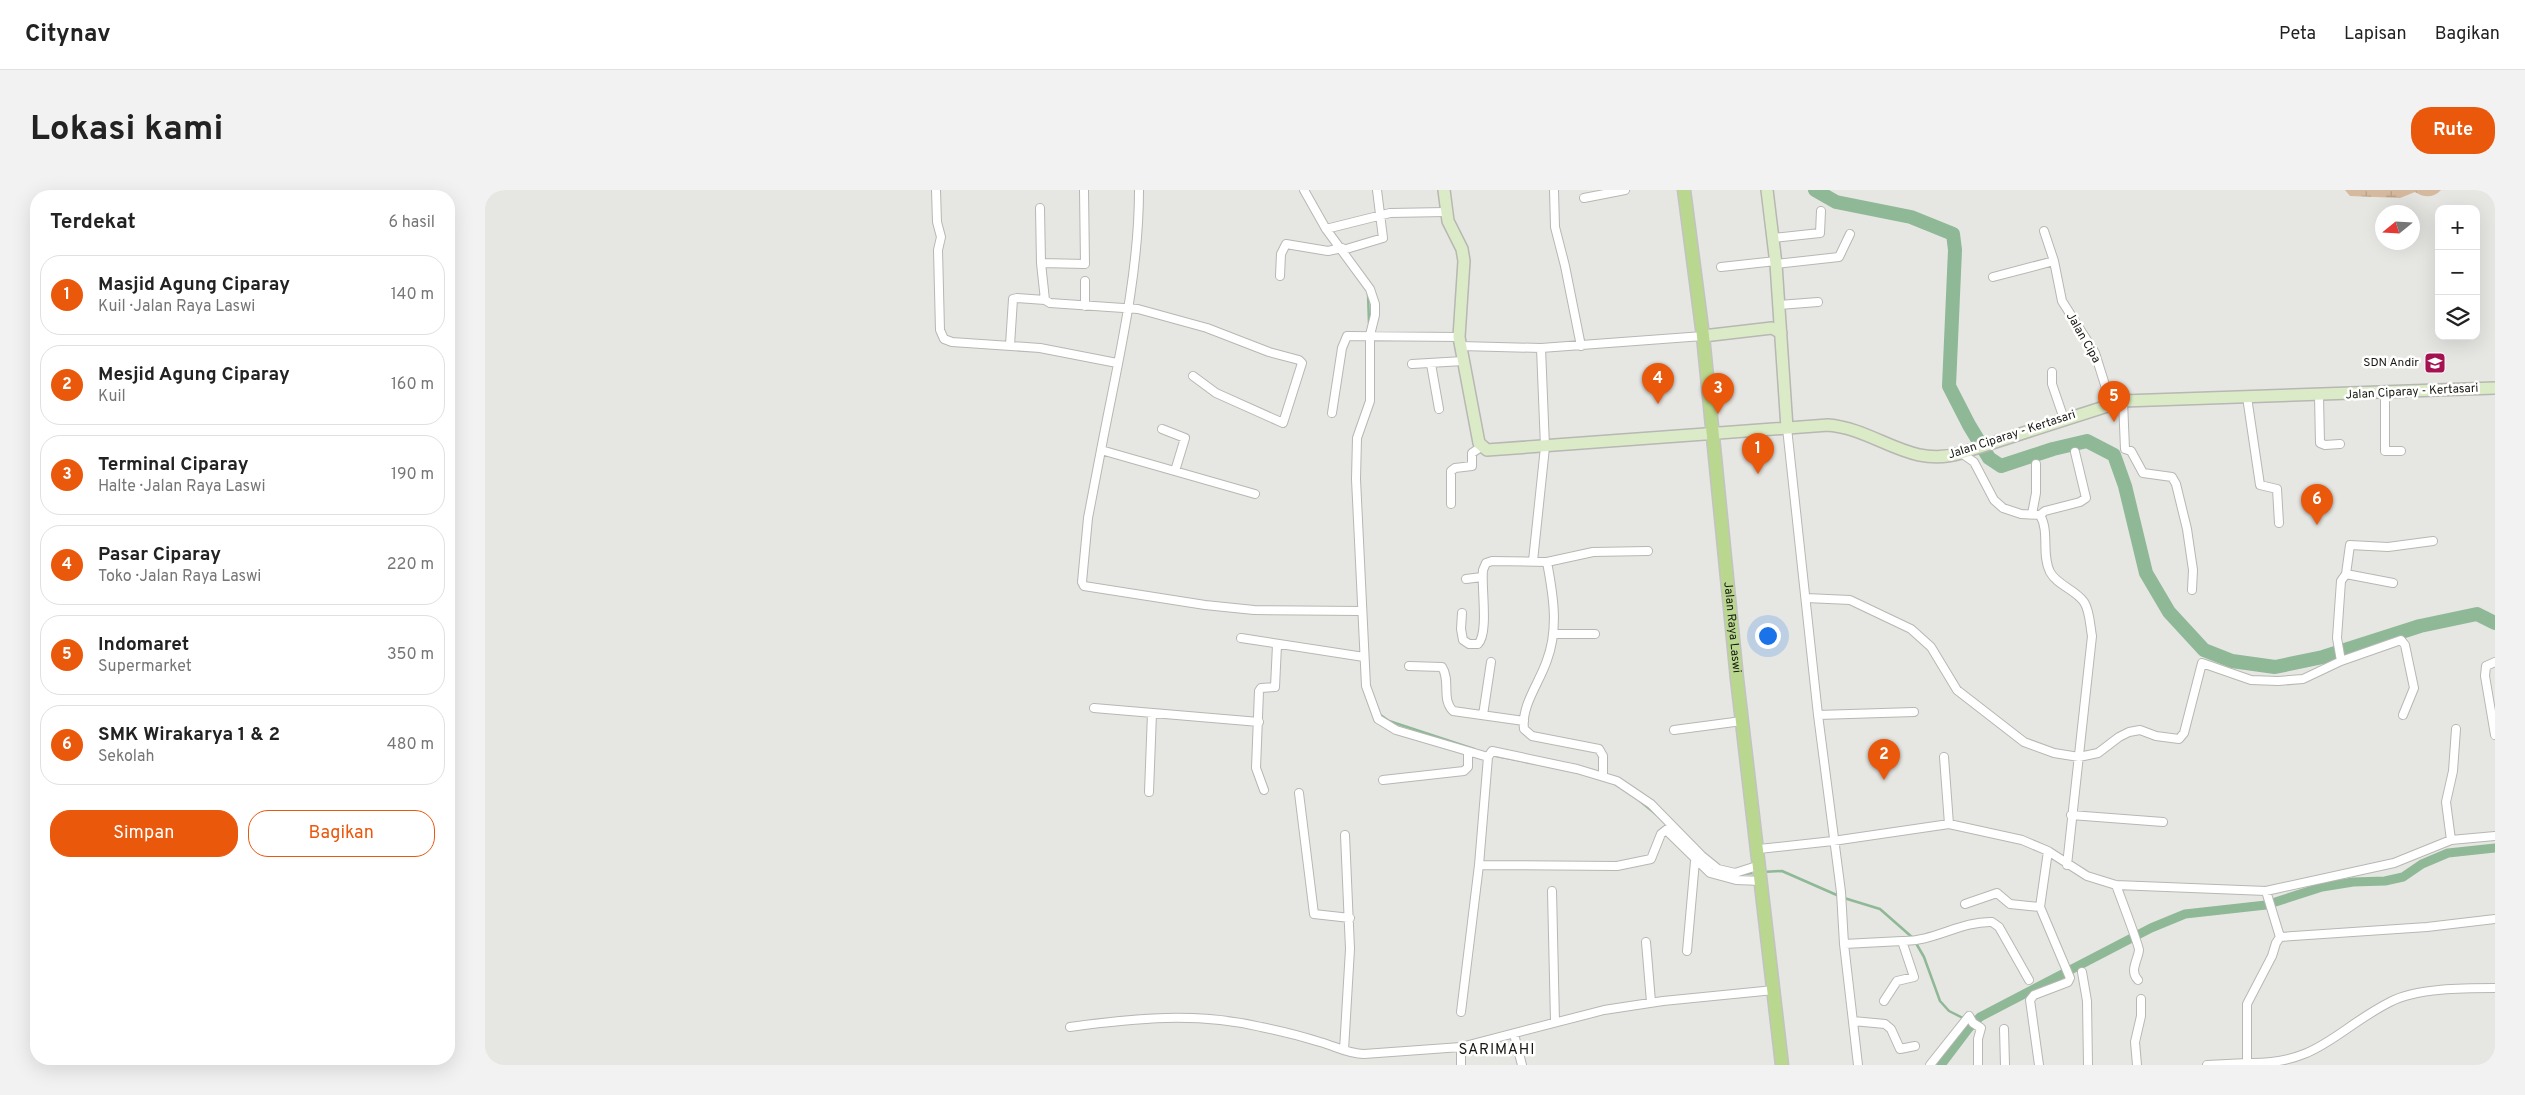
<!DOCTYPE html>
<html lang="id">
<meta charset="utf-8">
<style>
:root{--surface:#fff;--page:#f2f2f2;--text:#222;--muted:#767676;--line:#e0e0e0;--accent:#ea580c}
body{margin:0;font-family:Overpass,sans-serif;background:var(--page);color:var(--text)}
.controls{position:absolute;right:15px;top:15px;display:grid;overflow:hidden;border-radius:10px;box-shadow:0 5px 20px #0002}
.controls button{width:45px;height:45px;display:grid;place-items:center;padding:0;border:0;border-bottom:1px solid var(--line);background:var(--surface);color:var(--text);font:25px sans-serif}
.compass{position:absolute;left:1890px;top:15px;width:45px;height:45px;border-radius:50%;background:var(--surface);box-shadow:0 5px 20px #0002;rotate:252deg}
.you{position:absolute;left:1282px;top:445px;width:18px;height:18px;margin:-12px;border:4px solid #fff;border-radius:50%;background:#1a73e8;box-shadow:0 0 0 8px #1a73e833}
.badge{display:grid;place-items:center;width:32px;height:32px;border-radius:50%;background:var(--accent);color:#fff;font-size:16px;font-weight:700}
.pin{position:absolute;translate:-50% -41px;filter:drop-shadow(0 1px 2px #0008)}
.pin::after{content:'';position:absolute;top:26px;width:18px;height:15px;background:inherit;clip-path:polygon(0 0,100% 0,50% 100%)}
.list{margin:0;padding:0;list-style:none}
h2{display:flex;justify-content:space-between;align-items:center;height:65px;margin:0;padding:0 20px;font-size:21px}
h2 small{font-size:16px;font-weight:400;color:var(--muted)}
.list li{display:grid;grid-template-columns:32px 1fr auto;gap:15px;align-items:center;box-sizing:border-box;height:80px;margin:0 10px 10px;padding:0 10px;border:1px solid var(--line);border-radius:20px}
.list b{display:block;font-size:19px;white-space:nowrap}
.list p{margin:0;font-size:16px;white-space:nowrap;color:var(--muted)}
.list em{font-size:16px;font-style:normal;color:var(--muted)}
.actions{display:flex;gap:10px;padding:15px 20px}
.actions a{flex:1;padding:11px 0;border:1px solid var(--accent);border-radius:20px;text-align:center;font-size:18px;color:var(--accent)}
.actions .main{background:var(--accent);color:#fff}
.icon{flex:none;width:28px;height:28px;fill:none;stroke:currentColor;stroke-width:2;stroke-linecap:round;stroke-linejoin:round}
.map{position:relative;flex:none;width:2010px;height:875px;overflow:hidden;border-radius:20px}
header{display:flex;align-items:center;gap:30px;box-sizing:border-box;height:70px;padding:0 25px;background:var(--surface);border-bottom:1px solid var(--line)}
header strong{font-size:24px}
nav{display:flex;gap:28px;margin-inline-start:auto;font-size:18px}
.intro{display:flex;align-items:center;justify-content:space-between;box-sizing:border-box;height:120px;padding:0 30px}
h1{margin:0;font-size:35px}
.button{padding:12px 22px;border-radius:20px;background:var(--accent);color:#fff;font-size:18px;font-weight:700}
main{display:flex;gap:30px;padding:0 30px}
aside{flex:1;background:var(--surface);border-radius:20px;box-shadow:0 5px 20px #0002}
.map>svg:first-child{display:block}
.wetland{fill:url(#wetland-marsh)}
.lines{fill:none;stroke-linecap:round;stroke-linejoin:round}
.stream{stroke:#8eb896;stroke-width:2.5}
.canal{stroke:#8eb896;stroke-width:9}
.river{stroke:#8eb896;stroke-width:14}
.street-casing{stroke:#b7b7b3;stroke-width:10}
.secondary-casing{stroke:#b7b7b3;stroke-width:14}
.primary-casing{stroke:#c3c3c2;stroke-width:15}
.street{stroke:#fff;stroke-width:8}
.secondary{stroke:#dcebc7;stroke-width:11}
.primary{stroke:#b9d78e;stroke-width:12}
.labels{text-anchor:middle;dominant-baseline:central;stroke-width:5;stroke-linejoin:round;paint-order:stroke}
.street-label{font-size:12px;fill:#171715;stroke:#fffffe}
.poi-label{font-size:12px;fill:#171715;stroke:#fffffe;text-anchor:end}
.quarter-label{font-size:15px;letter-spacing:1px;fill:#171715;stroke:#fffffe}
</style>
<header>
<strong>Citynav</strong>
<nav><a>Peta</a><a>Lapisan</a><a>Bagikan</a></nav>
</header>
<div class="intro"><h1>Lokasi kami</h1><a class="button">Rute</a></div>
<main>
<aside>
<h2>Terdekat<small>6 hasil</small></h2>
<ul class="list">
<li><span class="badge">1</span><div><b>Masjid Agung Ciparay</b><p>Kuil · Jalan Raya Laswi</p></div><em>140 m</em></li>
<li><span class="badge">2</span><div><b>Mesjid Agung Ciparay</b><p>Kuil</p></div><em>160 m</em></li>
<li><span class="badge">3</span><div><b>Terminal Ciparay</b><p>Halte · Jalan Raya Laswi</p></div><em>190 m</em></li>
<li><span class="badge">4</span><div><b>Pasar Ciparay</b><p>Toko · Jalan Raya Laswi</p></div><em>220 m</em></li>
<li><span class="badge">5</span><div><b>Indomaret</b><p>Supermarket</p></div><em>350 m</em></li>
<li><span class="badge">6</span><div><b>SMK Wirakarya 1 &amp; 2</b><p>Sekolah</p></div><em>480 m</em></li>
</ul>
<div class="actions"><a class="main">Simpan</a><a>Bagikan</a></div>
</aside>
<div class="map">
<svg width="2010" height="875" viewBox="0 0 2010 875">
<defs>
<pattern id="wetland-marsh" width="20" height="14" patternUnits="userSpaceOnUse" patternTransform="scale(1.25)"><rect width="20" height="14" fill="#d6ba9f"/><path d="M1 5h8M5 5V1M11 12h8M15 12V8" fill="none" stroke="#b79f88"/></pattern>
</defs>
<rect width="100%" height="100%" fill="#e6e6e3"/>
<path class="wetland" d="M 1860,0 L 1956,0 C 1949,8 1939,8 1930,2 L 1915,8 L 1865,6 Z"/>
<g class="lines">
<path class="stream" d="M 883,103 L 884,133
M 894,524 L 904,531 L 989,559
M 1006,565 L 1047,573
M 1128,593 L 1138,599
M 1155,611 L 1172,625
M 1277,682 L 1297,681 L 1354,706
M 1258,684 L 1269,683
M 1359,708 L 1395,719 L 1428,748 L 1439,767 L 1455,811 L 1464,821 L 1480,829"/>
<path class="canal" d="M 1456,875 L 1484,838 L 1495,827 L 1666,738 L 1700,724 L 1781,715 L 1837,697 L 1868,692 L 1900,691 L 1918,687 L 1937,674 L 1963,663 L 2010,658"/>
<path class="river" d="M 1330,0 L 1351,12 L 1426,27 L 1468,44 L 1470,60 L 1464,196 L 1484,235 L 1504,268 L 1516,276 L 1568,259 L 1602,251 L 1629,265 L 1640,296 L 1661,383 L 1684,422 L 1719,460 L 1747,471 L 1790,477 L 1838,467 L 1935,436 L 1992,424 L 2010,433"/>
<g class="street-casing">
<path id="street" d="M 451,0 L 452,32 L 456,47 L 453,60 L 455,140 L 459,149 L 467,152 L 555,158 L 632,173
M 654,0 C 654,88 632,175 616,260 L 770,304
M 819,0 L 841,39 L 885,99 L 890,114 L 890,125 L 885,145 L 885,211 L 872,248 L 871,289 L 881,496 L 893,529 L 911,540 L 1003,567 L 1007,561 L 1092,579 L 1132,591 L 1166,614 L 1217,666 L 1233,679 L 1250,683 L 1275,675
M 1069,0 L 1070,37 L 1080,76 L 1096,156
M 1099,8 L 1140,0
M 555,18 L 556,73 L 560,110
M 841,39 L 905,23 L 961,22
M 1559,41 L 1569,71 L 1577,111 L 1610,163 L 1626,214
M 1288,48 L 1335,43 L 1336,21
M 858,60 L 898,48 L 892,0
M 556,73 L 600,74 L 599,0
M 1291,74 L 1354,67 L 1365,44
M 1236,77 L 1291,71
M 795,86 L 796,64 L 801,54 L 843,61 L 857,58
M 1508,87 L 1569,71
M 600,91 L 600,116
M 1294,115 L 1333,112
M 525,155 L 528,109 L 532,108 L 560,110 L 565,113 L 653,119 L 722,138 L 784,162 L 814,170 L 817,173 L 798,233 L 731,203 L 708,186
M 975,156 L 1056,158 L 1218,146
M 927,174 L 978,171
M 946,174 L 954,219
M 1567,182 L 1567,194 L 1579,229
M 1900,203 L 1900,261 L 1916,261
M 1834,206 L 1835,253 L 1840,255 L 1855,254
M 1762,207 L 1775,295 L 1792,299 L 1794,333
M 1638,211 L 1640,259 L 1646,261 L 1658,283 L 1687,287 L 1691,294 L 1702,339 L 1708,380 L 1707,400
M 847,223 L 857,158 L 862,146 L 974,147
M 1302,238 L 1333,525 L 1356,702 L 1359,754 L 1373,875
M 677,239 L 700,248 L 690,281
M 616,260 L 603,328 L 597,392 L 599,396 L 720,415 L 769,420 L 876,421
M 1476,263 L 1489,272 L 1509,310 L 1518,318 L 1536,324 L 1555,325 C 1565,342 1556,364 1565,382 C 1572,395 1591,400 1599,412 C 1605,421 1605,436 1607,446 L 1582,675
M 966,314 L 966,281 L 970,278 L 987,276 L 987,263 L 996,257
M 1547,324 L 1551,303 L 1551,274
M 1555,325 L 1560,321 L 1595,312 L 1601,308 L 1590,262
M 1048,371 L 1060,257 L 1056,158
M 1062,372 C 1068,404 1074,438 1062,470 C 1055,492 1036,515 1039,539 L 1047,546 L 1114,559 L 1118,566 L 1118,585
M 1861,384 L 1865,355 L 1903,357 L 1948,351
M 981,389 L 997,387
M 1321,408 L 1365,410 L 1426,439 L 1446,457 L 1472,500 L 1539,552 L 1569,563 L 1594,567 L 1613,563 L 1634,547 L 1644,542 L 1655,540 L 1671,546 L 1694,549 L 1699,543 L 1717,473 L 1766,490 L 1793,491 L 1818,489 L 1856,471 L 1916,450 L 1920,455 L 1929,498 L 1918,525
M 977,423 L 976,439 L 978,450 L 984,454 L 993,454 C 1004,443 996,397 998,380 L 1001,373 L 1007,371 L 1062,372 L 1108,362 L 1163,361
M 1068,444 L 1110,444
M 756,448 L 879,467
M 1856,471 L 1852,448 L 1856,391 L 1861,384 L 1908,393
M 2010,472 L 2001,476 L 2000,486 L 2010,545
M 924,476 L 957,477 C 966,491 956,509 968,521 L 1039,531
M 609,518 L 774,532
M 998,525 L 1006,472
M 1333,525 L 1429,522
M 1189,540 L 1257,531
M 1459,567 L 1464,634
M 898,590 L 979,581 L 983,577 L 983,562
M 779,600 L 771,578 L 774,501 L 776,498 L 790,497 L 792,455
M 664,602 L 667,523
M 814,603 L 829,724 L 865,728
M 1586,625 L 1678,632
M 1966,650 L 1961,612 L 1968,581 L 1971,539
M 1274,659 L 1348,651 L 1464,634 L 1537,650 L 1563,661 L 1602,686 L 1631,695 L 1781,701 L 1909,673 L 1966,650 L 2010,646
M 994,675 L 1003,567
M 1631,695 C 1634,703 1654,756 1654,760 C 1653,770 1644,781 1653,790
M 1067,701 L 1070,832
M 1480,714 L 1512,703 L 1525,714 L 1555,717 L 1563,661
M 1795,747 L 1942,737 L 2010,729
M 1417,751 C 1448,752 1476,731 1507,732 L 1514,737 L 1544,790
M 1161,752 L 1166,812
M 1359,754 L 1417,751 L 1429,787 L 1412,791 L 1399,811
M 1202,761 L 1210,671
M 1597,782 L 1602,811 L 1603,875
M 976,822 L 994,675 L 1132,676 L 1166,669 L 1176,644 L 1181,640 L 1225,683 L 1251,690 L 1277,691
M 1484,826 L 1488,833 L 1496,838 L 1493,849 L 1493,875
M 1368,831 L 1400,834 L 1406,839 L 1415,859 L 1430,856
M 585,837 C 650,828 712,822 776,837 C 796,841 816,846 835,852 C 850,856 863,864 879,864 L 976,857 L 1119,820 L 1178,811 L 1289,800
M 1519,839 L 1520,875
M 1029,844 L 1037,875
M 859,860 L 865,759 L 860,645
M 1762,873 C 1833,875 1850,840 1905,812 C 1931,798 1980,798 2010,798
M 976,875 L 976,857
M 1445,875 L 1484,826
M 1554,875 L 1545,810 L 1549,805 L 1583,792 L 1585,788 L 1555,717
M 1652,875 L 1650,852 L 1656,826 L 1656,809
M 1722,875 L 1762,873 L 1762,814 L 1787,766 L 1791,753 L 1795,747 L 1781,701"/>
</g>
<g class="secondary-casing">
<path id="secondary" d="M 959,0 L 963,31 L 977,59 L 979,71 L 974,147 L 994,253 L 1002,260 L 1343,235 C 1392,239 1424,279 1476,263 L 1638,211 L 2010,198
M 1282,0 L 1291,74 L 1302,238
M 1218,146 L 1287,138 L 1296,143"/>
</g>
<g class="primary-casing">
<g id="primary">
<path id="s1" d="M 1199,0 L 1218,146 L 1252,489 L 1297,875"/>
</g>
</g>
<use href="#street" class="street"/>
<use href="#secondary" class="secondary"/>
<use href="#primary" class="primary"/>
</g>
<defs>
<g id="school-square" transform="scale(1.125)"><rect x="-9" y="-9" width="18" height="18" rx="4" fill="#a51251" stroke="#fffffe"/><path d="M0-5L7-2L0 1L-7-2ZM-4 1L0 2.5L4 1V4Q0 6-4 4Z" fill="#fff"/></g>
</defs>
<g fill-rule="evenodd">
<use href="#school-square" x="1950" y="173"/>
</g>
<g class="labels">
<g class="street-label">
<text transform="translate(1598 148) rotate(60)">Jalan Cipa</text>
<text transform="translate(1927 202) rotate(-3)">Jalan Ciparay - Kertasari</text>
<text transform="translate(1527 245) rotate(-18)">Jalan Ciparay - Kertasari</text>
<text stroke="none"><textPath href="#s1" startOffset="440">Jalan Raya Laswi</textPath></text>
</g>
<g class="poi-label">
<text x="1934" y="173">SDN Andir</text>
</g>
<g class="quarter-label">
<text x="1012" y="860">SARIMAHI</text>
</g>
</g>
</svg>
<div class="controls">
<button>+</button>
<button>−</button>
<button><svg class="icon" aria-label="layers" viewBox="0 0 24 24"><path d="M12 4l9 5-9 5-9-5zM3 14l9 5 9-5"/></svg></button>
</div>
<svg class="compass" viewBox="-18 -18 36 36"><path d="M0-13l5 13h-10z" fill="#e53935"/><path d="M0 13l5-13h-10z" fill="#767676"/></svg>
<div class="you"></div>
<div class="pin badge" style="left:1273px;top:284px">1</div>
<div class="pin badge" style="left:1399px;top:590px">2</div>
<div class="pin badge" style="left:1233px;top:224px">3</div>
<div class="pin badge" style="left:1173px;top:214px">4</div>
<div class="pin badge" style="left:1629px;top:232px">5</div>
<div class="pin badge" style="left:1832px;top:335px">6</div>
</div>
</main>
